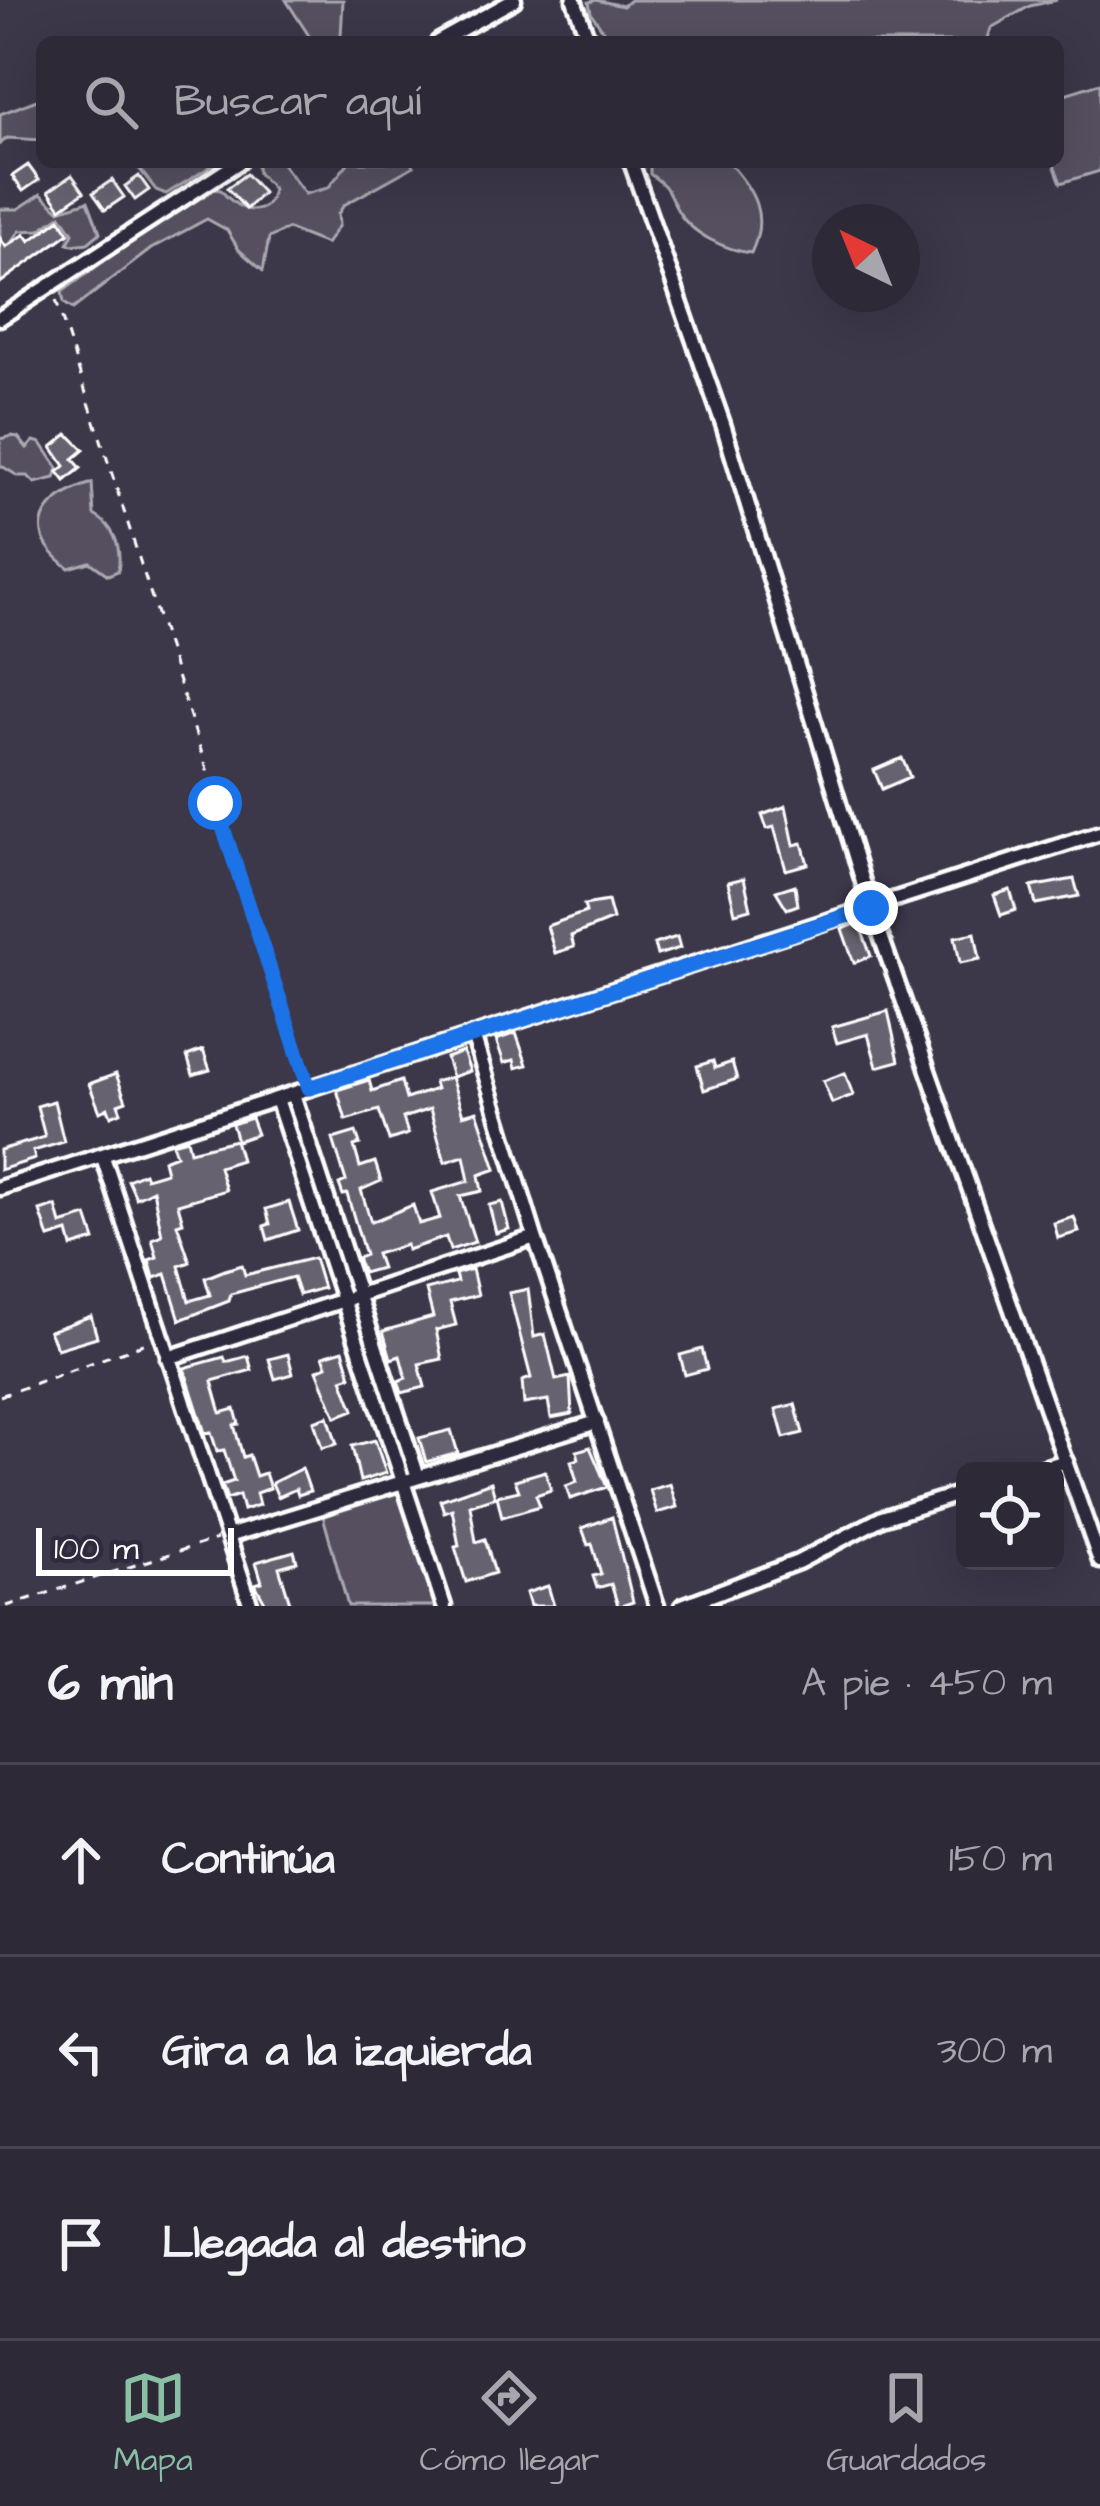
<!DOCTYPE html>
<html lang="es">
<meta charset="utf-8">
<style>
:root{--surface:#2d2937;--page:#393542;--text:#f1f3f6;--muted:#a7a6ad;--line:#484552;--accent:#8abfa5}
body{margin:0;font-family:"Architects Daughter",sans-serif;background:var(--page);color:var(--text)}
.controls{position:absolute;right:36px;bottom:36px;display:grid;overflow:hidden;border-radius:18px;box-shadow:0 12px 48px #0002}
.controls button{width:108px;height:108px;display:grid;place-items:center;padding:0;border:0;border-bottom:3px solid var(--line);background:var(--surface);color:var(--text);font:60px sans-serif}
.compass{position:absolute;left:812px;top:204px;width:108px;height:108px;border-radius:50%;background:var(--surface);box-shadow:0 12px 48px #0002;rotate:317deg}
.scale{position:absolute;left:36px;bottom:30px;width:198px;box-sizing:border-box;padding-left:12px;border:6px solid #fff;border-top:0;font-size:33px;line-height:42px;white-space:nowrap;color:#fff;-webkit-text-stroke:9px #2f2a3d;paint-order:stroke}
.stop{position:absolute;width:36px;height:36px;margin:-27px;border:9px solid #1a73e8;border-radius:50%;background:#fff}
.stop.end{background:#1a73e8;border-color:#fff;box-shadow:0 3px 12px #0008}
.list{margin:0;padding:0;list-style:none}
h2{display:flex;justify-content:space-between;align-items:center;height:156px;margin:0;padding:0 48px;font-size:51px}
h2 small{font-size:39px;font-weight:400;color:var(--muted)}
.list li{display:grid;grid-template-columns:78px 1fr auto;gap:36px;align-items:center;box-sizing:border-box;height:192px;padding:0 48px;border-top:3px solid var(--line)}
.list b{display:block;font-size:45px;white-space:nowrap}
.list em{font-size:39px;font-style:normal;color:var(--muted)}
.icon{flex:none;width:66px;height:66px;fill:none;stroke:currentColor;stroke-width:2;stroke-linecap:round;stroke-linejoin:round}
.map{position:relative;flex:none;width:1100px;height:1606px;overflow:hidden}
.search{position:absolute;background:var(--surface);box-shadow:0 12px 48px #0002;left:36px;right:36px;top:36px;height:132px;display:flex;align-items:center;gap:30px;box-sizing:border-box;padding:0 42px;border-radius:18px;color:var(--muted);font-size:45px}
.sheet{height:732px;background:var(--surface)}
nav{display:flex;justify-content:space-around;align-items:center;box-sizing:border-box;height:168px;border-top:3px solid var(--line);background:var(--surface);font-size:33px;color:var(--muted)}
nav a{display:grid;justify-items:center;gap:6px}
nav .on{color:var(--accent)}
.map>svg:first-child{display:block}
.green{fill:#555060;stroke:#aaa8b0;stroke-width:3}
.building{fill:#666270;stroke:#fff;stroke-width:3}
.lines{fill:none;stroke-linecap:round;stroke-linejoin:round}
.minor-casing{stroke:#fff;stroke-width:21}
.path{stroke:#fff;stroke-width:3;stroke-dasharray:9 9;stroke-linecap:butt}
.minor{stroke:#2f2a3d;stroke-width:12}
.route{stroke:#1a73e8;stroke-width:15}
</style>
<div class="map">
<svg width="1100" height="1606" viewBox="0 0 1100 1606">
<rect width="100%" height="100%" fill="#3c3749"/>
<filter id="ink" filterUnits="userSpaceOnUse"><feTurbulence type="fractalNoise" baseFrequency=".00833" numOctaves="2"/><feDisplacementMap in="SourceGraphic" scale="24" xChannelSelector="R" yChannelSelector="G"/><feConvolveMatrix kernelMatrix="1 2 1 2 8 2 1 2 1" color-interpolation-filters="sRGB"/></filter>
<g filter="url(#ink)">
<path class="green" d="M 286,0 L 343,0 L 341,36 L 335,42 L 313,42 Z
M 596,0 L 623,6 L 630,0 L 1057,0 L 1030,6 L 991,28 L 987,42 L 606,42 L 607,36 L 591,13 L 589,2 Z
M 1100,83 L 1100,171 L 1061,183 L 1053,162 L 1058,162 L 1058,96 Z
M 42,98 L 42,140 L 7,138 L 0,144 L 0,114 Z
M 134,162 L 218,162 L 166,194 L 156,190 Z
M 256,162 L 281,162 L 305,194 L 328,188 L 349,162 L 411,162 L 414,166 L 344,205 L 338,214 L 339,225 L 326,244 L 288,229 L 269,238 L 263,271 L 239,250 L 227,230 L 207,219 L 151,249 L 73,309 L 64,303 L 62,292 L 153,225 L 214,189 L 221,190 C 235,209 267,224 273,189 L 258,173 Z
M 650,162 L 728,162 C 754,190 769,216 751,253 C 726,250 691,234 678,211 C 665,189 673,191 650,174 Z
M 41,194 L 59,210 L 88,201 L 100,233 L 88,243 L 72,245 L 68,243 L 73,233 L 61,215 L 40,230 L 20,231 L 0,257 L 0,209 L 18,209 Z
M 12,436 L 18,437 L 27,448 L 34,441 L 41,443 L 58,468 L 55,478 L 35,483 L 28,476 L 18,476 L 0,465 L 0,439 Z
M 92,483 L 94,515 C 115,526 122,548 118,571 L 108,575 L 90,562 L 69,568 C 20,531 42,499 92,483 Z
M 398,1489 L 436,1606 L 348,1606 L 323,1516 Z"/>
<path class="building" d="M 28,165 L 39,180 L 23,191 L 12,176 Z
M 246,174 L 263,193 L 246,209 L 227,188 Z
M 72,175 L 84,192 L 61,208 L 49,191 Z
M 139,176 L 149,190 L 135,200 L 125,186 Z
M 112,180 L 124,197 L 105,210 L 93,193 Z
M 60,219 L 69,233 L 0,283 L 0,238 L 6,247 L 25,234 L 30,241 Z
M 68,434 L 84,450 L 73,459 L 81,468 L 65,481 L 58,472 L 65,466 L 52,447 Z
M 902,758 L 910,777 L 882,789 L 874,770 Z
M 786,806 L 794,845 L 802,843 L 808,864 L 786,870 L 774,827 L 767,829 L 762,815 Z
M 744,878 L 751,909 L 735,913 L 728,882 Z
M 1074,879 L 1079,896 L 1036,904 L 1031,887 Z
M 795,885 L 798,905 L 787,909 L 776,891 Z
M 1010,890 L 1016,910 L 1001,915 L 994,895 Z
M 608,901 L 613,919 L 571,936 L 574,947 L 555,953 L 547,926 L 586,912 L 584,905 Z
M 859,923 L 871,956 L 854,963 L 842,929 Z
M 975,933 L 980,959 L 960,963 L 955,937 Z
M 677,937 L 680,948 L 657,955 L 654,944 Z
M 888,1011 L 899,1061 L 877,1067 L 868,1034 L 837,1043 L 832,1027 Z
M 516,1033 L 527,1065 L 516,1068 L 514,1060 L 504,1063 L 496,1040 Z
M 203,1050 L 210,1070 L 193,1075 L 187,1056 Z
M 463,1052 L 470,1071 L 452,1077 L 446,1058 Z
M 713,1061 L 715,1068 L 732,1062 L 737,1079 L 704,1090 L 697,1066 Z
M 845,1073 L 853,1095 L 832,1103 L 823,1081 Z
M 116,1074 L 126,1101 L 118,1104 L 121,1112 L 111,1116 L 108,1108 L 100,1112 L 89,1084 Z
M 451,1077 L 463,1115 L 477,1111 L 496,1169 L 479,1175 L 482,1191 L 460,1196 L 475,1242 L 450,1250 L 446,1237 L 407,1250 L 406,1245 L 376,1254 L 381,1268 L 363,1273 L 357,1258 L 365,1255 L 347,1194 L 343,1195 L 339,1184 L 346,1181 L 333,1139 L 356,1132 L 360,1144 L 354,1146 L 360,1167 L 375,1162 L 381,1181 L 361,1190 L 371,1222 L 413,1205 L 419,1224 L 440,1218 L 432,1192 L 469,1181 L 464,1156 L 445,1162 L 430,1109 L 403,1118 L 408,1134 L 389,1140 L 379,1110 L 346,1120 L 337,1090 L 369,1080 L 372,1091 L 401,1081 L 406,1099 L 436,1089 L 434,1082 Z
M 54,1101 L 64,1142 L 33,1151 L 35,1159 L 0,1170 L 0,1150 L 45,1137 L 37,1106 Z
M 251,1118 L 257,1134 L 237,1141 L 232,1124 Z
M 187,1139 L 190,1151 L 235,1140 L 241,1160 L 219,1167 L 226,1190 L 178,1204 L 183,1222 L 177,1224 L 190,1262 L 179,1266 L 189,1301 L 210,1295 L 205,1278 L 225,1270 L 242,1265 L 245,1275 L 314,1258 L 323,1288 L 299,1295 L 293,1277 L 231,1294 L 229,1301 L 180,1320 L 166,1274 L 154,1278 L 149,1260 L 157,1257 L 152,1239 L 162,1235 L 153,1190 L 136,1198 L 128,1180 L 144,1173 L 146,1178 L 166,1172 L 163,1160 L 176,1155 L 172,1143 Z
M 289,1202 L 298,1230 L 268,1240 L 264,1226 L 270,1224 L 266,1209 Z
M 502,1202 L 509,1229 L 496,1233 L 489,1205 Z
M 56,1206 L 61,1224 L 87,1216 L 95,1240 L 72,1247 L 68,1232 L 49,1238 L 40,1211 Z
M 1074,1217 L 1079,1232 L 1058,1238 L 1054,1223 Z
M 472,1269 L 478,1295 L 450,1302 L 456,1325 L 436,1330 L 442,1359 L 419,1364 L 425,1387 L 402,1393 L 398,1381 L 406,1378 L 400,1356 L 391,1359 L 383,1331 L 433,1317 L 426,1290 L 457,1282 L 455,1274 Z
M 528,1289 L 534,1337 L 545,1334 L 556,1380 L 570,1377 L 572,1414 L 551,1418 L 548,1400 L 524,1404 L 522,1381 L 531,1378 L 509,1293 Z
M 91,1316 L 97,1337 L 57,1349 L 49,1331 Z
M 702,1349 L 707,1369 L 685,1375 L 680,1355 Z
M 343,1350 L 351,1376 L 342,1379 L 354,1410 L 336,1417 L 317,1370 L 327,1366 L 323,1356 Z
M 288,1354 L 293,1374 L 275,1379 L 269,1359 Z
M 248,1356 L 252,1370 L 212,1381 L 221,1413 L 235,1409 L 239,1424 L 234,1425 L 243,1457 L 249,1455 L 256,1476 L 265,1473 L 270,1488 L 256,1493 L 259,1505 L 243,1510 L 239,1495 L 227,1499 L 222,1485 L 234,1481 L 224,1450 L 217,1451 L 211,1432 L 205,1433 L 184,1368 L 224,1357 L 226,1362 Z
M 795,1404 L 803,1433 L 784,1438 L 776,1409 Z
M 328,1416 L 337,1444 L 322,1448 L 314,1421 Z
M 451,1430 L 458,1453 L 426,1462 L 419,1438 Z
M 375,1440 L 386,1473 L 360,1481 L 352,1446 Z
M 590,1447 L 607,1487 L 570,1499 L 566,1486 L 577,1482 L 571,1461 L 579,1459 L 577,1451 Z
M 302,1468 L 310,1491 L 298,1495 L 296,1489 L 278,1497 L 272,1483 Z
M 545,1471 L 551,1490 L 536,1495 L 540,1506 L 502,1517 L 497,1496 L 519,1491 L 515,1480 Z
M 491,1482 L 495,1497 L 470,1505 L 476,1542 L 485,1539 L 495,1573 L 466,1582 L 455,1547 L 459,1546 L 452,1509 L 444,1512 L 440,1500 Z
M 670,1484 L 677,1507 L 657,1513 L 650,1490 Z
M 612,1517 L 633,1602 L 621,1606 L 618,1606 L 611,1584 L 597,1588 L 593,1576 L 601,1574 L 592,1544 L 588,1545 L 582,1528 Z
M 294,1551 L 297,1562 L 279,1567 L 291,1606 L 267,1606 L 255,1584 L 262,1582 L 256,1562 Z
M 548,1586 L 554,1606 L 530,1606 L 526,1593 Z"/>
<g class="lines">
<g class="minor-casing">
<path id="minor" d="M 574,0 L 589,42
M 438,42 L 514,0
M 631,162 L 723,424 L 871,908 L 1100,1561
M 0,318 L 239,162
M 473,1035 L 535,1237 L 657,1606
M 293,1094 L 418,1477
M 277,1099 L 444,1606
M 103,1157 L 251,1606
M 0,1188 L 1100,833
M 168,1358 L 535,1237
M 1033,1471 L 1066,1461
M 228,1536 L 597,1422
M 682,1606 L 798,1562 L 882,1518 L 965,1492"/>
</g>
<path class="path" d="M 56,300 L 305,1074
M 0,1396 L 149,1342
M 7,1606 L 217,1539"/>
<use href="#minor" class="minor"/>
</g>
</g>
<g class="lines" filter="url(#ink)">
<path class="route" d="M 215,803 L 309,1088 L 871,908"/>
</g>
</svg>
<div class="controls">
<button><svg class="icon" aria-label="locate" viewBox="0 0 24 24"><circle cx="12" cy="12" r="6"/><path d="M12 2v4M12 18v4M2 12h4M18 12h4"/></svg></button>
</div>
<svg class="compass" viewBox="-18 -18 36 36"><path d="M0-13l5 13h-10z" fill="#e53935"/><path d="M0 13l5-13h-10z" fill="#a7a6ad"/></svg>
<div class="scale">100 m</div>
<div class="stop" style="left:215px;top:803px"></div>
<div class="stop end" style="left:871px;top:908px"></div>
<div class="search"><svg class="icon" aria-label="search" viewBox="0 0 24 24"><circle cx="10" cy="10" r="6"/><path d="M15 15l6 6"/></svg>Buscar aquí</div>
</div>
<section class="sheet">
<h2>6 min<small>A pie · 450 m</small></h2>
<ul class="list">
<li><svg class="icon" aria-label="ahead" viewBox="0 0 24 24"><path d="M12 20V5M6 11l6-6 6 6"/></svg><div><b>Continúa</b></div><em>150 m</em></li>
<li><svg class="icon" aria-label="left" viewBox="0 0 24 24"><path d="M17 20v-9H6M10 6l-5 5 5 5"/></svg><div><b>Gira a la izquierda</b></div><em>300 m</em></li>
<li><svg class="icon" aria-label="arrive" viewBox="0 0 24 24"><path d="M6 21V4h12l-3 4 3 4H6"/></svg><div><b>Llegada al destino</b></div></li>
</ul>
</section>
<nav>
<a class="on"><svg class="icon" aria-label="map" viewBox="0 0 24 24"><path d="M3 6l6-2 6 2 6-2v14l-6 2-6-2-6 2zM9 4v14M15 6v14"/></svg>Mapa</a>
<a><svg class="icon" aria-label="directions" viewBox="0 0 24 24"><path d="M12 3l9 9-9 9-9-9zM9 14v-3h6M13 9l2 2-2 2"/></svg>Cómo llegar</a>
<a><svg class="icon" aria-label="saved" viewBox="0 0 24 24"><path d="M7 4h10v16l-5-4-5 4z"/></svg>Guardados</a>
</nav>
